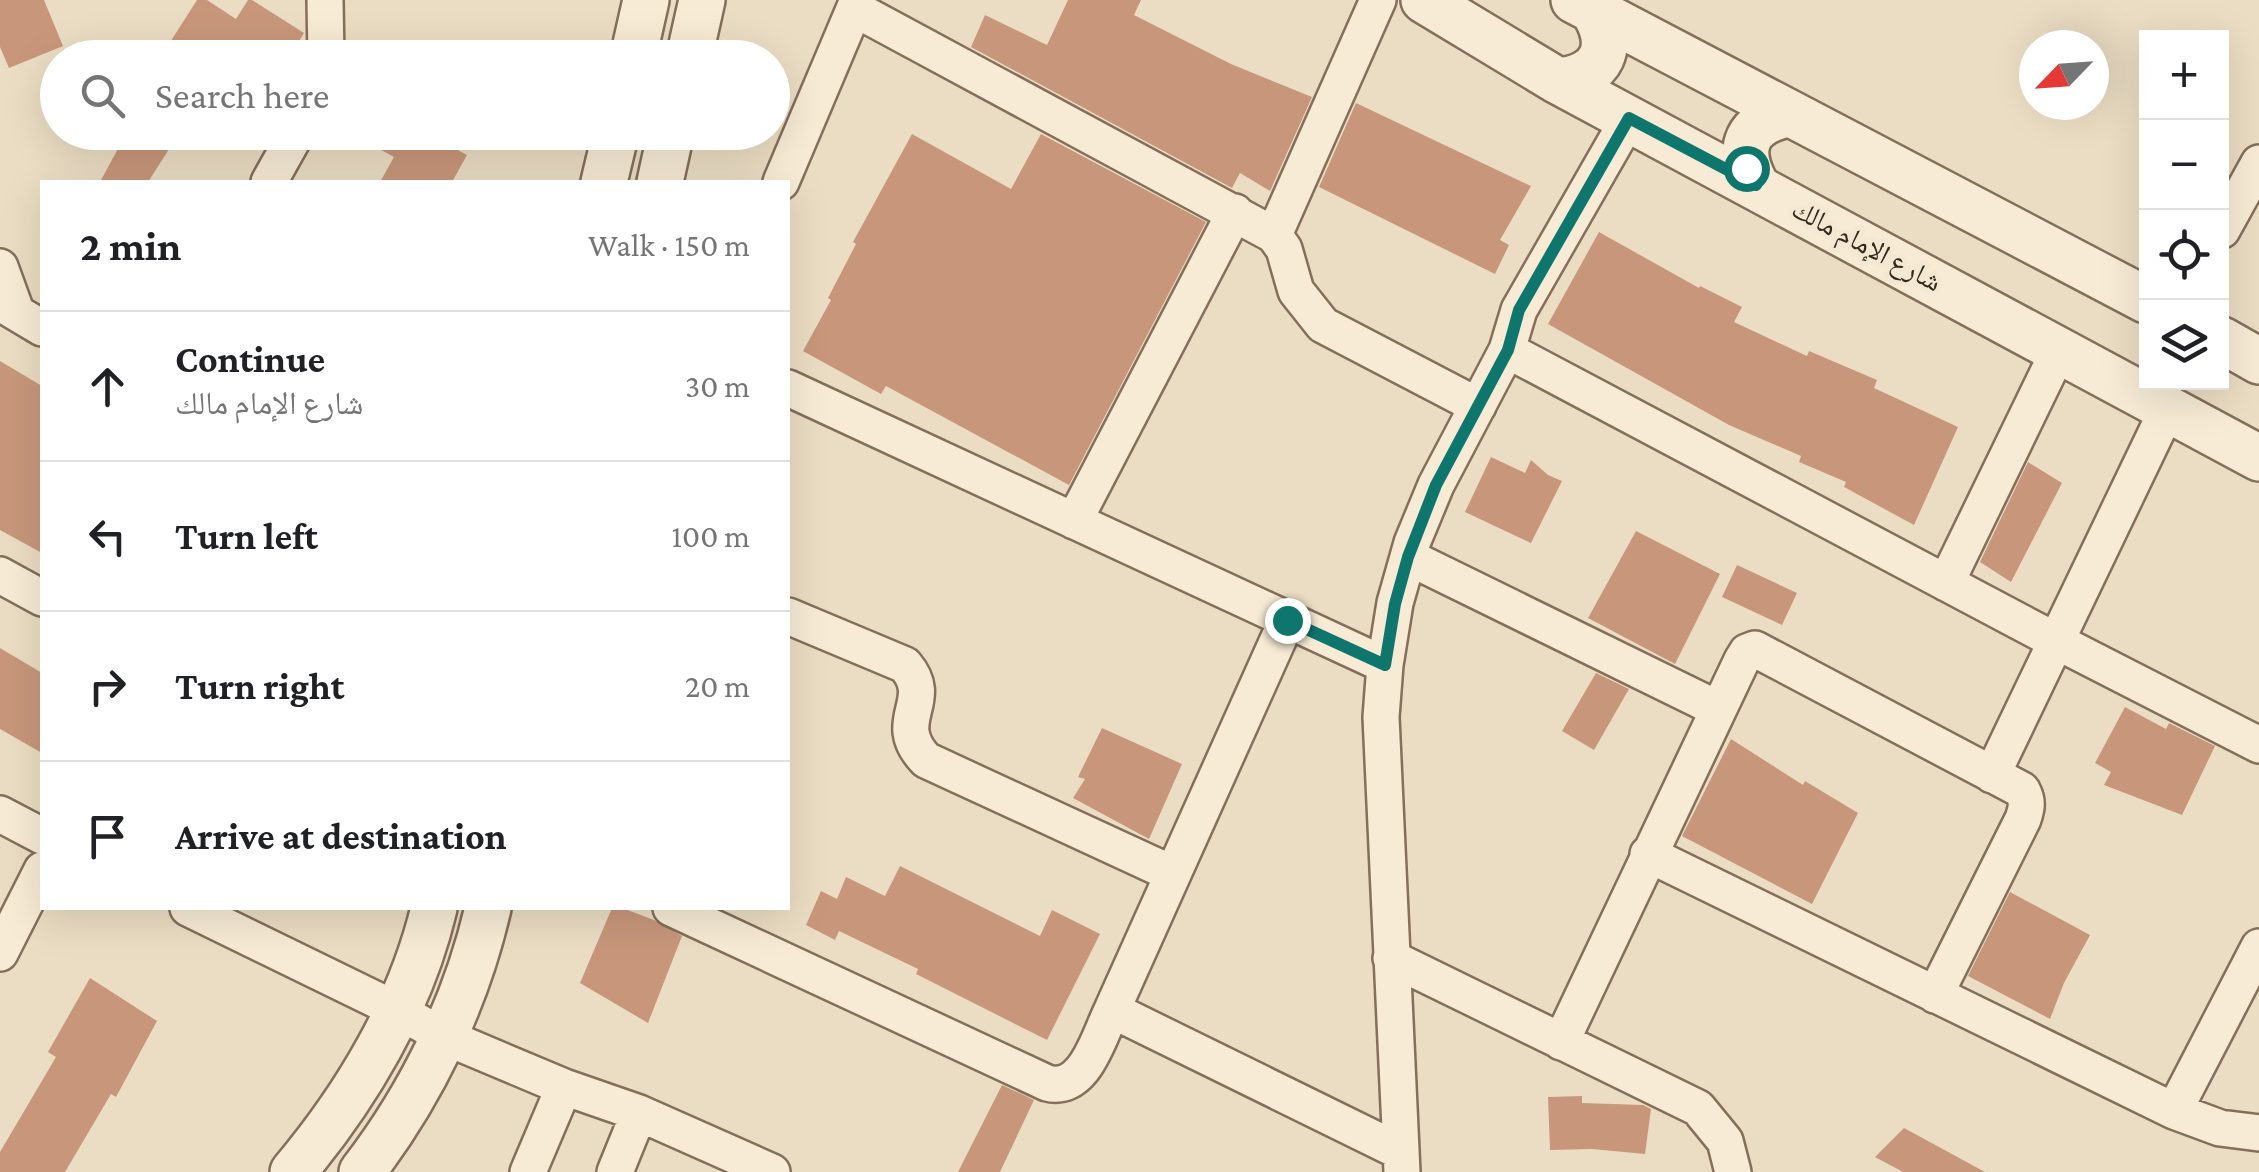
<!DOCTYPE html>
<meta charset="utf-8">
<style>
:root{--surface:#fff;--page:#f6f6f6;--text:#202124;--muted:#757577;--line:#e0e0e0}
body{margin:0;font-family:"Crimson Pro","Noto Naskh Arabic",serif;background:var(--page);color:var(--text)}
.controls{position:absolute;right:30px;top:30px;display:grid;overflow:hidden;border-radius:0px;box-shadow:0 10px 40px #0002}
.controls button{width:90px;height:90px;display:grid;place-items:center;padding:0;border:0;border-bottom:2px solid var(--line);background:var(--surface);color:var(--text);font:50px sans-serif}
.compass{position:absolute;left:2019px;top:30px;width:90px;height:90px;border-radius:50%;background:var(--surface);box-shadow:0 10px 40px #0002;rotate:245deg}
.stop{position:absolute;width:30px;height:30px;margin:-22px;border:8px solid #0f766e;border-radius:50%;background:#fff}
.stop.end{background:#0f766e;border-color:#fff;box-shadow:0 2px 10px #0008}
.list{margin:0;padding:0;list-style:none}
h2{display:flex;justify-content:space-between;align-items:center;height:130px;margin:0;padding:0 40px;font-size:42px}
h2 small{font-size:32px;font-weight:400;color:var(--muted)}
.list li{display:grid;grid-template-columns:65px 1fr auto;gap:30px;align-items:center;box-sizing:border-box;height:150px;padding:0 40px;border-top:2px solid var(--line)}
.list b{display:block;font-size:38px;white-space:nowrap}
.list p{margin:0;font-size:32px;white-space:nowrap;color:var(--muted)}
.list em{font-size:32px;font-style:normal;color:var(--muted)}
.icon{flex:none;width:55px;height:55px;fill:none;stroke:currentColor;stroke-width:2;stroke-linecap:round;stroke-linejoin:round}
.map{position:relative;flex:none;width:2259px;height:1172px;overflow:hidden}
.search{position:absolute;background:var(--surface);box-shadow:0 10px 40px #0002;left:40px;top:40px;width:750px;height:110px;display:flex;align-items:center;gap:25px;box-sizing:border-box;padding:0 35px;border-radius:55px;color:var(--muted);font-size:38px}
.panel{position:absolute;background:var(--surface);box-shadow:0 10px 40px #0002;left:40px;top:180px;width:750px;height:730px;border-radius:0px}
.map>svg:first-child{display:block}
.building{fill:#c8977b}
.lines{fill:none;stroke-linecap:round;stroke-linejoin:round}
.minor-casing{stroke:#846f5b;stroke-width:40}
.tertiary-casing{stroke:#846f5b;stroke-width:50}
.minor{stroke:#f7ebd5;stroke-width:35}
.tertiary{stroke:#f7ebd5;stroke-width:45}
.route{stroke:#0f766e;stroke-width:12}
.labels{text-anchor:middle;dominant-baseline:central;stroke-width:10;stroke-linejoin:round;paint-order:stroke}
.street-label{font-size:28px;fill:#35281e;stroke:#f3e8d2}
</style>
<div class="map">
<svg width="2259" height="1172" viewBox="0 0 2259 1172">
<rect width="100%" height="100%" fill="#ebddc3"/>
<path class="building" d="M 0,0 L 44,0 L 63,46 L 9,68 L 0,47 Z
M 197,0 L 207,0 L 236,19 L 248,0 L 252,0 L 304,33 L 289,58 L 160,58 Z
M 1068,0 L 1141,0 L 1134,15 L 1231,64 L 1312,97 L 1270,191 L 1240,173 L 1232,188 L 971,47 L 985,15 L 1047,45 Z
M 1356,103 L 1531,186 L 1500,240 L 1509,245 L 1495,274 L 1319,187 Z
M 127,132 L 180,132 L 148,182 L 100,182 Z
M 348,132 L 425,132 L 467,155 L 452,182 L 380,182 L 394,157 Z
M 912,134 L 1011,189 L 1041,134 L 1206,222 L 1069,485 L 886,386 L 881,394 L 803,351 L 831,300 L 828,298 L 856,244 L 853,242 Z
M 1599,232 L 1699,288 L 1700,286 L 1742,307 L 1734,322 L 1807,356 L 1809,351 L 1877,380 L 1874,388 L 1958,427 L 1914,525 L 1844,487 L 1846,482 L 1799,462 L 1801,456 L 1729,425 L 1548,324 Z
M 0,361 L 42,386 L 42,553 L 0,530 Z
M 1491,457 L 1525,473 L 1531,460 L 1548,475 L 1562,481 L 1531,543 L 1465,512 Z
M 2028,462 L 2062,483 L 2011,582 L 1980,562 Z
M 1636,531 L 1720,574 L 1675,664 L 1588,618 Z
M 1737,565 L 1797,593 L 1782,625 L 1722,597 Z
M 0,648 L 42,673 L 42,753 L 0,729 Z
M 1596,673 L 1629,689 L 1594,750 L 1562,731 Z
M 2125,707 L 2166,729 L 2169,723 L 2215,746 L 2182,815 L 2104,785 L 2111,772 L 2095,763 Z
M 1102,728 L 1182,764 L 1149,839 L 1073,798 L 1085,779 L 1078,777 Z
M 1731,739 L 1803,785 L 1805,781 L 1858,813 L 1812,904 L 1682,836 Z
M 900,866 L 1040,936 L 1052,910 L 1100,934 L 1047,1040 L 916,974 L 918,969 L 839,931 L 835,940 L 806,925 L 821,891 L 837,899 L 846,877 L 885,896 Z
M 2010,892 L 2090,935 L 2064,983 L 2050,1019 L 1968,976 Z
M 612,908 L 622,908 L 654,920 L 682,936 L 648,1023 L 580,983 Z
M 90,978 L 157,1021 L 116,1097 L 111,1094 L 65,1172 L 0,1172 L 0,1152 L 56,1057 L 48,1052 Z
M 1002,1085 L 1034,1100 L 1000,1172 L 958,1172 Z
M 1582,1096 L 1582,1103 L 1643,1105 L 1651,1109 L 1645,1154 L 1592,1149 L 1550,1150 L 1548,1097 Z
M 1904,1128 L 1985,1172 L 1903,1172 L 1875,1157 Z"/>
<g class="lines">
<g class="minor-casing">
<path id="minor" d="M 325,0 L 326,58
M 855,9 L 1274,235 L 1284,249 L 1296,291 L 1323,325 L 1478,406
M 269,182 L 297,132
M 781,182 L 858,0
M 2222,230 L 2259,163
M 1274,235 L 1378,0
M 0,267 L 16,311
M 0,303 L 42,328
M 1507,350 L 2056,641 L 2259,745
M 788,388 L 1385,665
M 1074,521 L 1235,212
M 1408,557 L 1718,709
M 0,575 L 42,598
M 1946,583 L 2060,348
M 788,616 L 905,665 C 937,702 888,720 926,760 L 1173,874
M 1992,775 L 2168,408
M 0,814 L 42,836
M 1648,854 L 2174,1111 L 2220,1128 L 2259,1133
M 188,908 L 397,1010 L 443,1036 L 564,1087 L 639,1113 L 772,1172
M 671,908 L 1047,1083 C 1085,1093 1099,1036 1112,1010 L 1287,620
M 0,953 L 42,870
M 1391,958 L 1698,1108 L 1725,1141 L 1733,1172
M 1112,1010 L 1401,1152
M 1561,1042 L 1742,660 L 1747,652 L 1755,649 L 2022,790 C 2028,801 2027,807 2023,819 L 1935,995
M 2174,1111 L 2259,947
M 528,1172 L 564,1087
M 615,1172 L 639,1113
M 1402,1172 L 1381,717 L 1385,665 L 1395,603 L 1412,543 L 1436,485 L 1507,350 L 1519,310 L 1629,118"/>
</g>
<g class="tertiary-casing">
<path id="tertiary" d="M 1424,0 L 1558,81 L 2259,458
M 1574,0 L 2146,300
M 633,58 L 646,0
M 689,58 L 702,0
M 1558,81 C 1603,77 1617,46 1592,9
M 604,182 L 616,132
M 660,182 L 671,132
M 1756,185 C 1735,147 1747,122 1789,114
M 2222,340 L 2259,361
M 293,1172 C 357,1096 411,1005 434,908
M 362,1172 C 422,1094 466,1003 488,908"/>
</g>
<use href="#minor" class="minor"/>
<use href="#tertiary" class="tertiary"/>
</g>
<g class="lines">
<path class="route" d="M 1287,620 L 1385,665 L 1395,604 L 1408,557 L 1436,485 L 1508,350 L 1519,310 L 1629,118 L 1756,185 L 1746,168"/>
</g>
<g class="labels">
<g class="street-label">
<text transform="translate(1867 245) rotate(28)">شارع الإمام مالك</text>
</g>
</g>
</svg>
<div class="controls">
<button>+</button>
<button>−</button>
<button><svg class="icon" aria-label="locate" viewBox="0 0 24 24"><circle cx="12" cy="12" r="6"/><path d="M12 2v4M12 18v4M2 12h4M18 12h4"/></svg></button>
<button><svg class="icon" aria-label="layers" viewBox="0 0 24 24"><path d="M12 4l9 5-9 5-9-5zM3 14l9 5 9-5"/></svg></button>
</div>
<svg class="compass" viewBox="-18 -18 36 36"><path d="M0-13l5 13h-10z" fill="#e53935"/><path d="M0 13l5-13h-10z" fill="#757577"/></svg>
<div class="stop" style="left:1746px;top:168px"></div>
<div class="stop end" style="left:1287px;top:620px"></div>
<div class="search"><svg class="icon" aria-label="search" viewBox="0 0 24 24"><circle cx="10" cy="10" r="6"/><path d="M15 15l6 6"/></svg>Search here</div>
<section class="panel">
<h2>2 min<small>Walk · 150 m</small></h2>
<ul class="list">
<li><svg class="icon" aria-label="ahead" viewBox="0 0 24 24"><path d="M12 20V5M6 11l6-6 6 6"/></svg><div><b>Continue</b><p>شارع الإمام مالك</p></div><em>30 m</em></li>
<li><svg class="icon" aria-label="left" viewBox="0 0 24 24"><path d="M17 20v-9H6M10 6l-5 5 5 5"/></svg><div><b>Turn left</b></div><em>100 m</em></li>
<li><svg class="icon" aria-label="right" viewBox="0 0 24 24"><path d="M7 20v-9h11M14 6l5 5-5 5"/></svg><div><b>Turn right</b></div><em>20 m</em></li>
<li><svg class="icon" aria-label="arrive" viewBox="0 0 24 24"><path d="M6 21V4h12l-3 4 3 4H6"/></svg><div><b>Arrive at destination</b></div></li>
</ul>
</section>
</div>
